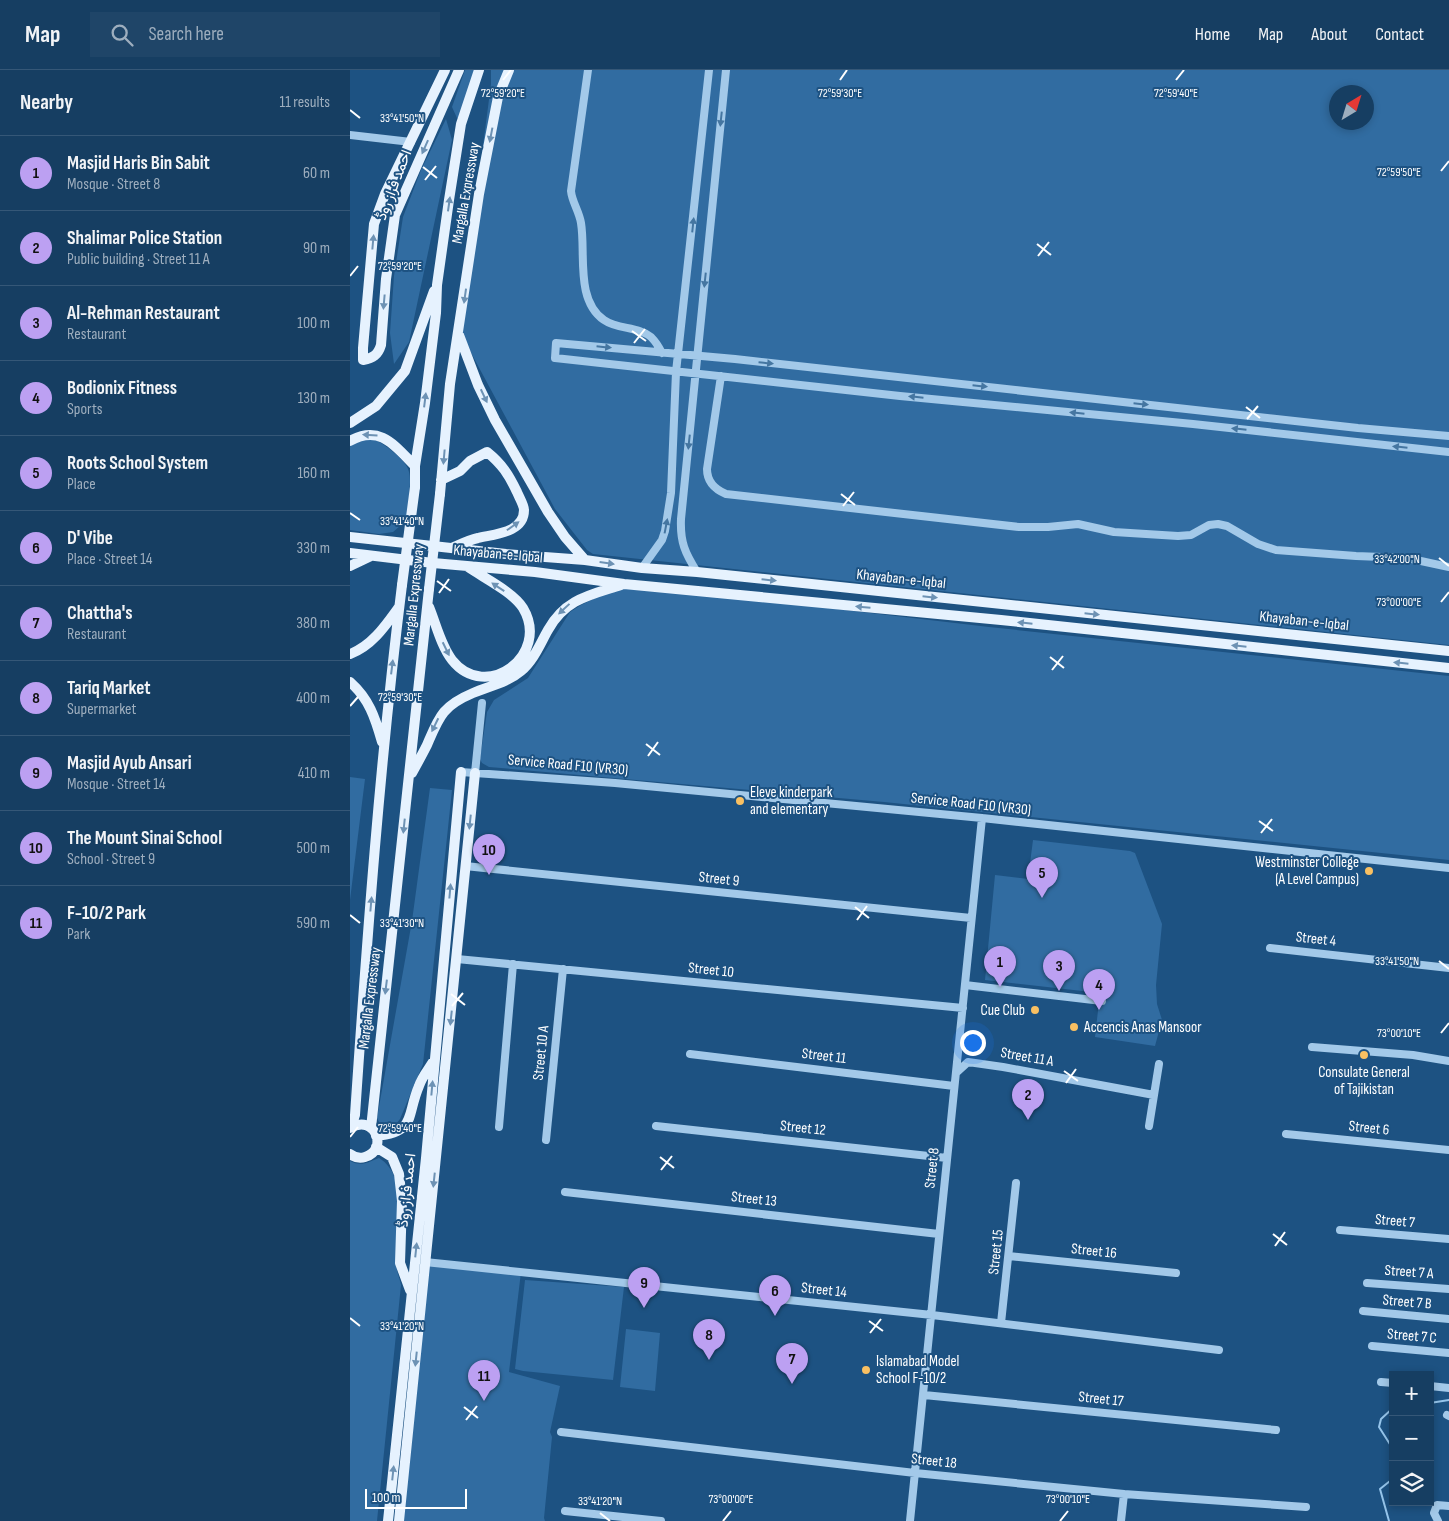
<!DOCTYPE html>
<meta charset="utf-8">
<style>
:root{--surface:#163e62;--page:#1f4568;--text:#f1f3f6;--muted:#9eaebe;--line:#355777;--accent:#bca0f2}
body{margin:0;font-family:"Sofia Sans Condensed",Vazirmatn,sans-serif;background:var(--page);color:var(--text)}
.controls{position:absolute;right:15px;bottom:15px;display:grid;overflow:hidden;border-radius:0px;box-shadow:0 2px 8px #0003}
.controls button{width:45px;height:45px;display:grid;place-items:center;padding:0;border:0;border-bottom:1px solid var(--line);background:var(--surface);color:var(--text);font:25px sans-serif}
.compass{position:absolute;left:979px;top:15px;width:45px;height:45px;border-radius:50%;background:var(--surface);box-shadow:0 2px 8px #0003;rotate:38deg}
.scale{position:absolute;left:15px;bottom:12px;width:102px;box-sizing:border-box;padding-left:5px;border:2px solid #fff;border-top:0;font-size:14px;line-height:18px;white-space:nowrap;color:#fff;-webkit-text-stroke:4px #1d5282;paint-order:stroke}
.you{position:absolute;left:622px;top:972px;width:18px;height:18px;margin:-12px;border:4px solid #fff;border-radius:50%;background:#1a73e8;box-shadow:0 0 0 8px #1a73e833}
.badge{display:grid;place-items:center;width:32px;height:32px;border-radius:50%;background:var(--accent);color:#111;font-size:16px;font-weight:700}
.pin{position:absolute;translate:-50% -41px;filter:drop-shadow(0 1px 2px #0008)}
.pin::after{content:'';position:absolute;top:26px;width:18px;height:15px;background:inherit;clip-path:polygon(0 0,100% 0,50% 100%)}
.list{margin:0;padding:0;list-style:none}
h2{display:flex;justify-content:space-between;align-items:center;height:65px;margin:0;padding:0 20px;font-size:21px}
h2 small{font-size:16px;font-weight:400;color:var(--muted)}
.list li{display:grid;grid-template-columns:32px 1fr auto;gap:15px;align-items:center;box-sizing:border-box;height:75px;padding:0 20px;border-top:1px solid var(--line)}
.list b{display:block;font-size:19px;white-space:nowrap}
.list p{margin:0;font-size:16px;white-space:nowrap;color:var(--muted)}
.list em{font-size:16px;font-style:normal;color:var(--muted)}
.icon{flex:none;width:28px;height:28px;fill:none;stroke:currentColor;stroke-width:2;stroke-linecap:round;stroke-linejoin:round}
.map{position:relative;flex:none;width:1099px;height:1451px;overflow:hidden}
header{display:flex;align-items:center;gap:30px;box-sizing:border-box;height:70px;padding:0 25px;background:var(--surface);border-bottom:1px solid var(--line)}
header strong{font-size:24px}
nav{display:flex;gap:28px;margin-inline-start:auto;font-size:18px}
.search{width:350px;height:45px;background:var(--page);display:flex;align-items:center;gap:12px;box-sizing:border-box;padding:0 18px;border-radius:0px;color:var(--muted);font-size:19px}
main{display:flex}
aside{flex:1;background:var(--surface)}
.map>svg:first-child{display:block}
.green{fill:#316ca1;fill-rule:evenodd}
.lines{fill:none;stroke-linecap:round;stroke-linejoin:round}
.stream{stroke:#96c5eb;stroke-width:2}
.minor{stroke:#a3c9e9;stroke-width:8}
.major{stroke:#e6f2fe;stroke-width:10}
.major-bridge{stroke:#e6f2fe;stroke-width:10}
.oneway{fill:#4576a1}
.oneway2{fill:#6d92b4}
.ticks{fill:none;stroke:#fff;stroke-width:2}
.poi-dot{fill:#f9c062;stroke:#1d5282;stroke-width:2}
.labels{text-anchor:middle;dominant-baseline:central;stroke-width:4;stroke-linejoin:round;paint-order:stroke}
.street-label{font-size:15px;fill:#fff;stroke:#1d5282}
.poi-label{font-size:15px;fill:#fff;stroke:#1d5282;text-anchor:start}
.ticks-label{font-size:12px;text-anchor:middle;fill:#fff;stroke:#1d5282;stroke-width:4;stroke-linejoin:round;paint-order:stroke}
</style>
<header>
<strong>Map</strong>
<div class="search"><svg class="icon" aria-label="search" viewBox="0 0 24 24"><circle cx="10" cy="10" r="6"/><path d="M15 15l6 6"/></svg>Search here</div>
<nav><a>Home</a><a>Map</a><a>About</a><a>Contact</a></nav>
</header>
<main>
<aside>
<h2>Nearby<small>11 results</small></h2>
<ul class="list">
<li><span class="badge">1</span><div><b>Masjid Haris Bin Sabit</b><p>Mosque · Street 8</p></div><em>60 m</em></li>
<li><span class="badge">2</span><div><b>Shalimar Police Station</b><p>Public building · Street 11 A</p></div><em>90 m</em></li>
<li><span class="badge">3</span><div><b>Al-Rehman Restaurant</b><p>Restaurant</p></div><em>100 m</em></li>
<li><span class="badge">4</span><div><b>Bodionix Fitness</b><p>Sports</p></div><em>130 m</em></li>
<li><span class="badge">5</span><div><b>Roots School System</b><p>Place</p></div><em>160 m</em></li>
<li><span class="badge">6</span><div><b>D' Vibe</b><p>Place · Street 14</p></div><em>330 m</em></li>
<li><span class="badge">7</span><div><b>Chattha's</b><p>Restaurant</p></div><em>380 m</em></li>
<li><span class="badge">8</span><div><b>Tariq Market</b><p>Supermarket</p></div><em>400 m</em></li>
<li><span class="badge">9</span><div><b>Masjid Ayub Ansari</b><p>Mosque · Street 14</p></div><em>410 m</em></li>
<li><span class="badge">10</span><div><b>The Mount Sinai School</b><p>School · Street 9</p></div><em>500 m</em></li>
<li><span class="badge">11</span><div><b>F-10/2 Park</b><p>Park</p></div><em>590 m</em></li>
</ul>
</aside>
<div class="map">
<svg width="1099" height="1451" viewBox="0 0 1099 1451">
<rect width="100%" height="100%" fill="#1d5282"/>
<path class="green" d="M 115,0 L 125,0 L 111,49 L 107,48 L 102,37 Z
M 141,0 L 1099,0 L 1099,575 L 243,484 L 237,480 L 205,439 L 112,266 L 121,168 L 141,14 ZM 986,22 L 1016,22 L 1016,52 L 986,52 Z
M 96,49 L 102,70 L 59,272 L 44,294 L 40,263 L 44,206 L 53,147 L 71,100 Z
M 22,368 C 33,373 57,390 59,402 C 62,414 57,438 57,450 L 43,462 L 29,464 L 0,460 L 0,376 L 11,369 Z
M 274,514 L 639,557 L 1099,606 L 1099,790 L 534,732 L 139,697 L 132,693 L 130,689 L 137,642 L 144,630 L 178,608 L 220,542 L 231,535 Z
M 0,707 L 15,709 L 0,830 Z
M 80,718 L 102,720 L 73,994 L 50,1049 C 44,1057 42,1059 32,1058 L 27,1048 L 62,851 Z
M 683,770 L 780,781 L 785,783 L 812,854 L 806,915 L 807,934 L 812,950 L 805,976 L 745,967 L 750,923 L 635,910 L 645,805 L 678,809 Z
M 29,1088 C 63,1109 42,1166 47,1200 C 48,1205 50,1210 51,1215 L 27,1451 L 0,1451 L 0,1091 C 12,1097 18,1092 29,1088 Z
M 75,1192 L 171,1202 L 159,1302 L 210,1316 L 200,1362 L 202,1367 L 194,1448 L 195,1451 L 49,1451 Z
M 175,1210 L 274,1217 L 263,1310 L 173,1301 L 165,1299 Z
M 276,1259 L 310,1263 L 305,1321 L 270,1317 Z"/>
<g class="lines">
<path class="stream" d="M 1080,1333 L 1099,1330
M 1043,1338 L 1031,1349 L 1029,1357 L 1043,1379
M 1039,1451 L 1030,1419 L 1040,1411 L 1040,1396 L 1043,1391"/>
<path class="minor" d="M 238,0 L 221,121 C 222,132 229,141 231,153 C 236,183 225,230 254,250 C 268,260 288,256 301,267 C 305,271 309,277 312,283
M 0,65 L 61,72
M 371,306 L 357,399 C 357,411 364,419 376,424 L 669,457 L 698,457 L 728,454 L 764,462 L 828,466 L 841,465 L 859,455 L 868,454 L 877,456 L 908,474 L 926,480 L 1006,486 L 1057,488 L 1099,497
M 1099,366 L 1008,358 L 385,289 L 206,273 L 205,288 L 550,326 L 843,354 L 1099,382
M 292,498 L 312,470 L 315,461 L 321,423 L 326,302 L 359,0
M 347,502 C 335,483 330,472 331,449 L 376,0
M 111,702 L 265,713 L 632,748 L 1099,798
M 125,703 L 132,633
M 115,796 L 621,848
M 920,878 L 1099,898
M 107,889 L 613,938
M 615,915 L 752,931
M 962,977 L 1063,985 L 1099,991
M 340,984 L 604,1016
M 607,1002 L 618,992 L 653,997 L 804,1025
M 306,1056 L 597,1088
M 799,1056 L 809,994
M 149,1057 L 163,894
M 936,1064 L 1099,1080
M 196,1070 L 213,899
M 215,1122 L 589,1164
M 990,1160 L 1099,1169
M 659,1186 L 826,1203
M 75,1192 L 582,1245 L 869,1280
M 1017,1213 L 1099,1219
M 1013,1241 L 1099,1249
M 651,1253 L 666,1113
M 1022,1276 L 1099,1283
M 1031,1312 L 1043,1313
M 1080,1316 L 1099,1318
M 574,1325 L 926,1360
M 1097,1345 L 1099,1346
M 211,1362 L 565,1403 L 774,1424 L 956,1437
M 215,1441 L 311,1451
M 560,1451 L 632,748
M 771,1451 L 774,1424
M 1088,1451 L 1084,1443 L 1087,1435 L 1099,1436"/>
<path class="major" d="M 95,0 L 35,124 L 24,154 L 13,278 L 13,290 C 23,288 28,285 31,275 L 36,209 L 45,145 L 109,0
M 109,265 L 128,315 L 145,350 L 198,442 L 215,467 L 235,490
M 0,353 L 26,336 L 55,301 L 84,221
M 0,371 C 30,354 45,376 65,396
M 91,410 L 110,401 L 120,391 L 137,382 C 152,394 159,405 167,422 C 169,427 174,435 174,440 C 174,463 144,464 128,468 C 119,470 111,474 102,478
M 65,417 L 65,396 L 75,333 L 86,243 L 87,215 L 99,130 L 111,54 L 129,0
M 90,424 L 100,314 L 129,124 L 148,27 L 159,0
M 0,467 L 156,484 L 235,490 L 292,498 L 347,502 L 1099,581
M 0,483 L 83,493 L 185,502 L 274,514 L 651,550 L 1099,598
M 0,496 L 21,486
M 79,537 C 86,554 91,576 102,590 C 136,633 201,585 173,538 C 163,522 134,508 118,497
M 0,584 C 22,576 36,555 49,537
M 0,612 C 19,629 25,647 32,672
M 62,703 C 67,694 72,685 77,675 C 89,647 92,636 123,623 C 139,616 157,613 171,601 C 184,590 190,574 198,560 C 215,529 240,525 271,515
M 1,1057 L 5,1045 C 17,868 30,691 52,515
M 0,1058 C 25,1043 39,1080 15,1087 C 9,1089 4,1087 0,1084
M 21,1058 L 79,519
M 26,1066 C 67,1062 56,1046 69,1016 C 72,1007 78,1000 83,992
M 26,1077 L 42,1087 L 49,1104 L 52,1131 L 50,1193 L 60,1220
M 38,1451 L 76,1088 L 111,702
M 49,1451 L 125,703"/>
<path class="major-bridge" d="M 52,515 L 65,417
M 79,519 L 90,424"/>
</g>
<defs><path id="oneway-solid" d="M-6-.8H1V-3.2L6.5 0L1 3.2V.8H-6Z" transform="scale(1.25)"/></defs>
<g class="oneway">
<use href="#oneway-solid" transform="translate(371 49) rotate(96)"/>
<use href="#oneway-solid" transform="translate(343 155) rotate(-84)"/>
<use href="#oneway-solid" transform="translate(355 210) rotate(96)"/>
<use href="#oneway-solid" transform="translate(254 277) rotate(6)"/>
<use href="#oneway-solid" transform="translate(416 293) rotate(6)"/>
<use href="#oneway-solid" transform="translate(630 316) rotate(6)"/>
<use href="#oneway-solid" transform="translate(566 327) rotate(-174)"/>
<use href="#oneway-solid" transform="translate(791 334) rotate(6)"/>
<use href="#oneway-solid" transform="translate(727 343) rotate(-174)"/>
<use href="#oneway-solid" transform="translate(889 359) rotate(-174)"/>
<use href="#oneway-solid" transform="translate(339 372) rotate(96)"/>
<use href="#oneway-solid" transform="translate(1050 377) rotate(-174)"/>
<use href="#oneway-solid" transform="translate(316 456) rotate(-79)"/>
</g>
<g class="oneway2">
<use href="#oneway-solid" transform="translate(141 65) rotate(101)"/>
<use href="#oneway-solid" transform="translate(75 77) rotate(114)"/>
<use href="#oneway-solid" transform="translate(99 134) rotate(-82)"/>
<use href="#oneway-solid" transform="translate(23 172) rotate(-85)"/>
<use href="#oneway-solid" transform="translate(115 226) rotate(98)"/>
<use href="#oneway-solid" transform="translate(34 232) rotate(95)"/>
<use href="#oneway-solid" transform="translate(134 326) rotate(65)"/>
<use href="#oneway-solid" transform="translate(75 330) rotate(-83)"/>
<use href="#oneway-solid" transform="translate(20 365) rotate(-177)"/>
<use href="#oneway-solid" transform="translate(94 387) rotate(95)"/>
<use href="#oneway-solid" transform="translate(163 456) rotate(-35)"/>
<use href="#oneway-solid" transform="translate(257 493) rotate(8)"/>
<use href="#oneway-solid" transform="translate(419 510) rotate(6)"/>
<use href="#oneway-solid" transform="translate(148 517) rotate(-147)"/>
<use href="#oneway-solid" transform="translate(580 527) rotate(6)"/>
<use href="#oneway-solid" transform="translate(513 537) rotate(-175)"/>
<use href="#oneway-solid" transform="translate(214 539) rotate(137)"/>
<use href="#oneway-solid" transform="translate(742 544) rotate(6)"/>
<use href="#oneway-solid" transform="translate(675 553) rotate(-174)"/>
<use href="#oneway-solid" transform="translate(889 576) rotate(-174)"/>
<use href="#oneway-solid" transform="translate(96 579) rotate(64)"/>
<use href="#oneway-solid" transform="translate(1051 593) rotate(-174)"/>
<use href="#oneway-solid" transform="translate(42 597) rotate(-83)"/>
<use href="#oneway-solid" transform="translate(85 655) rotate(116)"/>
<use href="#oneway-solid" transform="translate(120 752) rotate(96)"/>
<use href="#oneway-solid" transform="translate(54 756) rotate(96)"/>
<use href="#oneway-solid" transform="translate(100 821) rotate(-85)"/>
<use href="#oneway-solid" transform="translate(21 834) rotate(-85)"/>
<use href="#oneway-solid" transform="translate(36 917) rotate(97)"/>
<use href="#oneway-solid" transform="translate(101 948) rotate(96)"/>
<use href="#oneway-solid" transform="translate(82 1018) rotate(-85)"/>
<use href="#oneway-solid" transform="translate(84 1110) rotate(96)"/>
<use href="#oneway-solid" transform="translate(66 1180) rotate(-84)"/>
<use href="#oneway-solid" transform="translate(66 1289) rotate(96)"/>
<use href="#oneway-solid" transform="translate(43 1403) rotate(-84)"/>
</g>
<path class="ticks" d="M 153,10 L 161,0M 490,10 L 497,0M 826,10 L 834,0M 0,40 L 10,48M 73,97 L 87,108M 1091,101 L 1099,91M 75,110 L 86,96M 687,174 L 701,185M 688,186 L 699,172M 0,206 L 8,196M 282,261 L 296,271M 284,273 L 295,259M 896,337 L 910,348M 897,349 L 908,336M 491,424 L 505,435M 493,436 L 504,422M 0,443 L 10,450M 1089,488 L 1099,496M 87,511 L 101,521M 89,523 L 99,509M 1091,532 L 1099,522M 700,587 L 714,598M 702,600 L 713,586M 0,636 L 8,627M 296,674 L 310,685M 298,686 L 308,672M 909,751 L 923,761M 911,763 L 922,749M 505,837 L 519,848M 0,845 L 10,853M 507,850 L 517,836M 1089,891 L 1099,899M 101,924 L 115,935M 102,936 L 113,923M 1091,963 L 1099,953M 714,1001 L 728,1011M 716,1013 L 726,999M 0,1067 L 8,1057M 310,1087 L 324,1098M 311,1100 L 322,1086M 923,1164 L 937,1175M 925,1176 L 935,1162M 0,1248 L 10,1256M 519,1251 L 533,1261M 520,1263 L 531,1249M 114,1337 L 128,1348M 116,1350 L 127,1336M 250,1443 L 260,1451M 373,1451 L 381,1441M 710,1451 L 718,1441"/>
<g class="poi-dot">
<circle cx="390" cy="731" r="5"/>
<circle cx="1019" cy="801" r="5"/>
<circle cx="685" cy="940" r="5"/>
<circle cx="724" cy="957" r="5"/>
<circle cx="1014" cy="985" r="5"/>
<circle cx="516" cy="1300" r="5"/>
</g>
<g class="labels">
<g class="street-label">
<text transform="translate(44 115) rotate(-69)">احمد فراز روڈ</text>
<text transform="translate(116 123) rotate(-80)">Margalla Expressway</text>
<text transform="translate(148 484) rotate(5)">Khayaban-e-Iqbal</text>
<text transform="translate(551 509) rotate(6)">Khayaban-e-Iqbal</text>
<text transform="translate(64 525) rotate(-84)">Margalla Expressway</text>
<text transform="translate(954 551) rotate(6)">Khayaban-e-Iqbal</text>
<text transform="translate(218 695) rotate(5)">Service Road F10 (VR30)</text>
<text transform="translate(621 734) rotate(6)">Service Road F10 (VR30)</text>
<text transform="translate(369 809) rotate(6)">Street 9</text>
<text transform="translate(966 869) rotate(6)">Street 4</text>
<text transform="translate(361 900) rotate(6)">Street 10</text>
<text transform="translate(20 928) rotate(-83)">Margalla Expressway</text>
<text transform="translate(191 983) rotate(-84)">Street 10 A</text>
<text transform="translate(474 986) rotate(7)">Street 11</text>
<text transform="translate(677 987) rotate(10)">Street 11 A</text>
<text transform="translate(453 1058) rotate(6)">Street 12</text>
<text transform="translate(1019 1058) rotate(6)">Street 6</text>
<text transform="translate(582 1098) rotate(-84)">Street 8</text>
<text transform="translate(57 1120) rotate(-84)">احمد فراز روڈ</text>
<text transform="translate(404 1129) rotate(6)">Street 13</text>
<text transform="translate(1045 1151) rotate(5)">Street 7</text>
<text transform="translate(744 1181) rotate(6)">Street 16</text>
<text transform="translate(646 1182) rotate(-84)">Street 15</text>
<text transform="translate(1059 1202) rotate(4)">Street 7 A</text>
<text transform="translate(474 1220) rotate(6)">Street 14</text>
<text transform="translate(1057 1232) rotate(5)">Street 7 B</text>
<text transform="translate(1062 1266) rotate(5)">Street 7 C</text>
<text transform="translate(751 1329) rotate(6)">Street 17</text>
<text transform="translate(584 1391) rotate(6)">Street 18</text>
</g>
<g class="poi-label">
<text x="400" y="722">Eleve kinderpark<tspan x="400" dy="17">and elementary</tspan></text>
<text x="1009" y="792" text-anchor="end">Westminster College<tspan x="1009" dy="17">(A Level Campus)</tspan></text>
<text x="675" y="940" text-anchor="end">Cue Club</text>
<text x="734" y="957">Accencis Anas Mansoor</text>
<text x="1014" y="1002" text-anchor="middle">Consulate General<tspan x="1014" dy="17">of Tajikistan</tspan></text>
<text x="526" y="1291">Islamabad Model<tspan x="526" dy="17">School F-10/2</tspan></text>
</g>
</g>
<g class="ticks-label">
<text x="153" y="27">72°59'20"E</text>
<text x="490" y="27">72°59'30"E</text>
<text x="826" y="27">72°59'40"E</text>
<text x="52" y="52">33°41'50"N</text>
<text x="1049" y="106">72°59'50"E</text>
<text x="50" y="200">72°59'20"E</text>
<text x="52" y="455">33°41'40"N</text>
<text x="1047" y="493">33°42'00"N</text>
<text x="1049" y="536">73°00'00"E</text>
<text x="50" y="631">72°59'30"E</text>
<text x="52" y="857">33°41'30"N</text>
<text x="1047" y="895">33°41'50"N</text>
<text x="1049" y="967">73°00'10"E</text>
<text x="50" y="1062">72°59'40"E</text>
<text x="52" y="1260">33°41'20"N</text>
<text x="381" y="1433">73°00'00"E</text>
<text x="718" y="1433">73°00'10"E</text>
<text x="250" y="1435">33°41'20"N</text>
</g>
</svg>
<div class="controls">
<button>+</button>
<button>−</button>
<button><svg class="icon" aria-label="layers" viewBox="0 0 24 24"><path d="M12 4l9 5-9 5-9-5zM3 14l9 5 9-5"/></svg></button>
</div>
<svg class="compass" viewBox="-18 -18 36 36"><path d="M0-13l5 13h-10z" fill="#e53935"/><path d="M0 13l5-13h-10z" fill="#9eaebe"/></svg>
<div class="scale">100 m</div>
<div class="you"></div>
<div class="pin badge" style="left:650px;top:917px">1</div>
<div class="pin badge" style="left:678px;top:1050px">2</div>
<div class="pin badge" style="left:709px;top:921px">3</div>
<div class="pin badge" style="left:749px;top:940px">4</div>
<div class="pin badge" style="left:692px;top:828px">5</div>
<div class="pin badge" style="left:425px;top:1246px">6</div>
<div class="pin badge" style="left:442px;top:1314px">7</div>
<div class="pin badge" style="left:359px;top:1290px">8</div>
<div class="pin badge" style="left:294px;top:1238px">9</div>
<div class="pin badge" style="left:139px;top:805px">10</div>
<div class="pin badge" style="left:134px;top:1331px">11</div>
</div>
</main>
